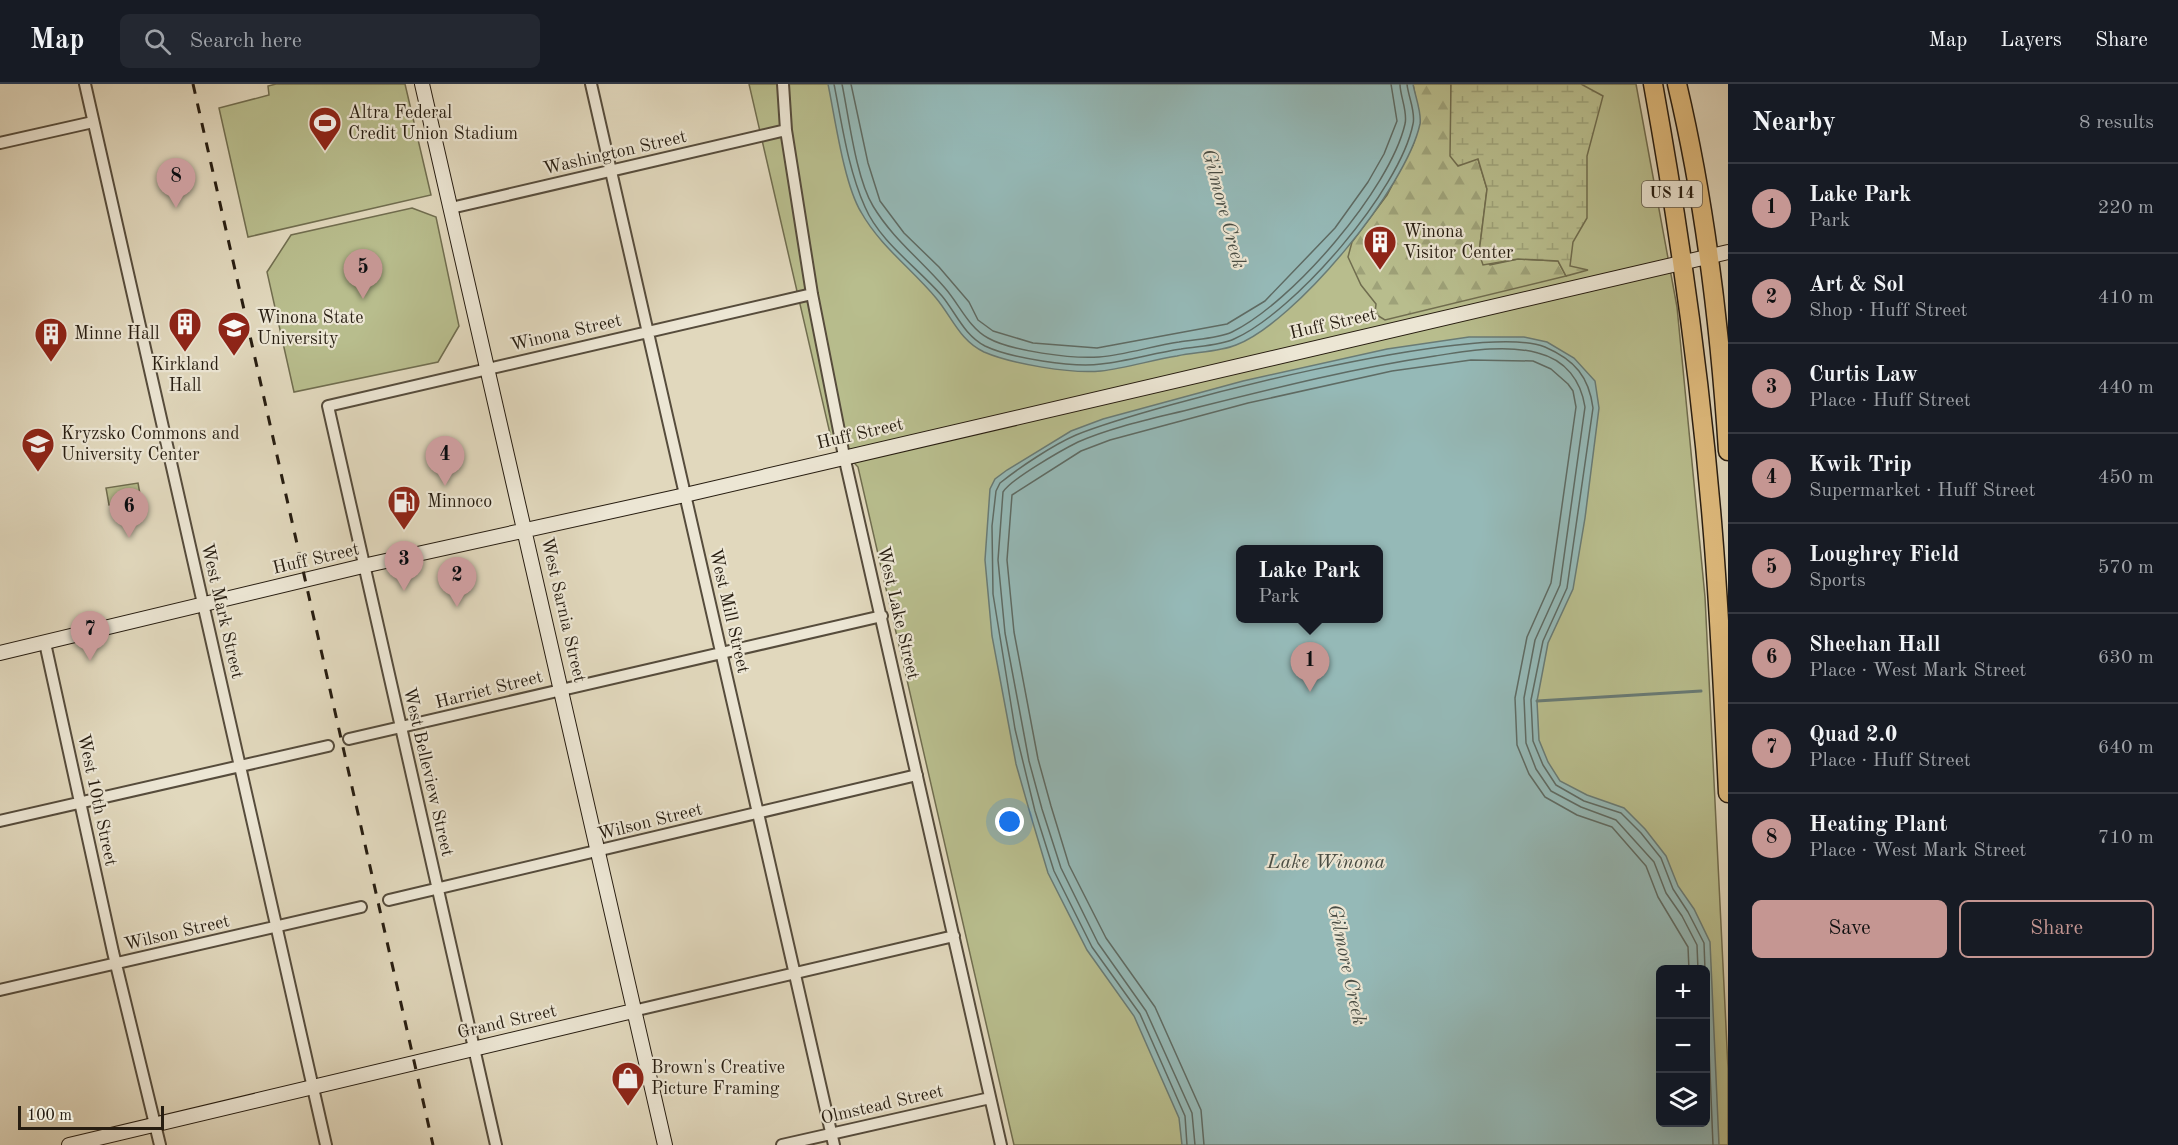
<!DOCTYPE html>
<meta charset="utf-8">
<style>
:root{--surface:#171b24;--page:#242831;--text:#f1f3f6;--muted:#9ea1a6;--line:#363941;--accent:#c59692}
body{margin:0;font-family:"Old Standard TT",serif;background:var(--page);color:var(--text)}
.controls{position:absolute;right:18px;bottom:18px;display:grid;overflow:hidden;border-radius:9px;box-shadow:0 6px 24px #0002}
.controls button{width:54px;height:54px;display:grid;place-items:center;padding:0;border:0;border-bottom:2px solid var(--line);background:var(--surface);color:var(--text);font:30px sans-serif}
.scale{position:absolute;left:18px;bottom:15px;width:146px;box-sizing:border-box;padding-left:6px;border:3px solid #271d11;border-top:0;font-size:16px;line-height:21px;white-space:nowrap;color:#271d11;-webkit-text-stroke:4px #ece6d4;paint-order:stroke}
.you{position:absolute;left:1010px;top:738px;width:21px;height:21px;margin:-15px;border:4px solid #fff;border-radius:50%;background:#1a73e8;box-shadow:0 0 0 9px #1a73e833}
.badge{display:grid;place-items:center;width:39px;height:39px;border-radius:50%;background:var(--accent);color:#111;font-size:20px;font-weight:700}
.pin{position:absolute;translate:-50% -50px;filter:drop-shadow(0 2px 3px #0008)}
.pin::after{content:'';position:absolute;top:32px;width:21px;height:18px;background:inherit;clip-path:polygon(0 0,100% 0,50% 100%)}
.popup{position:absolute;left:1236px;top:461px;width:147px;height:78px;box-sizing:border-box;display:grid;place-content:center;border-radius:9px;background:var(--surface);filter:drop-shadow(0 2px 4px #0005);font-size:20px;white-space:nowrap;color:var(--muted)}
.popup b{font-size:22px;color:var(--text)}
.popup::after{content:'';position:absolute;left:50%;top:100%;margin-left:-12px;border:12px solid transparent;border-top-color:var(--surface)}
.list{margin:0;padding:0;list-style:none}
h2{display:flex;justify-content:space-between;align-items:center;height:78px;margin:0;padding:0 24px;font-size:26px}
h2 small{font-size:20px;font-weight:400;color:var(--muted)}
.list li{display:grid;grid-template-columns:39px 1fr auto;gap:18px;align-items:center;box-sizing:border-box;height:90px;padding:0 24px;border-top:2px solid var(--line)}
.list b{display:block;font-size:22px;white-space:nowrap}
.list p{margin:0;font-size:20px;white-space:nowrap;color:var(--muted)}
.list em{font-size:20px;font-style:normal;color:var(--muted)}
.actions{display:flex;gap:12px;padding:18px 24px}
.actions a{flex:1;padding:14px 0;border:2px solid var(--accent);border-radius:9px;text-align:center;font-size:21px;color:var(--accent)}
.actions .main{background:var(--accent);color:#111}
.icon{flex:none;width:33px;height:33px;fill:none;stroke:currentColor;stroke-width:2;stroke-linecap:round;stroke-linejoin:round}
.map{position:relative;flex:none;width:1728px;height:1061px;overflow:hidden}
header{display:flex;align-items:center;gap:36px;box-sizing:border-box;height:84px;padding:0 30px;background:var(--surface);border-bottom:2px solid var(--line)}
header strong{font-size:28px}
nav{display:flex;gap:33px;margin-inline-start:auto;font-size:21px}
.search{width:420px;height:54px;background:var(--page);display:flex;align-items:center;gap:15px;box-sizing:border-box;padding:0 21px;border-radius:9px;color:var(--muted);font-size:22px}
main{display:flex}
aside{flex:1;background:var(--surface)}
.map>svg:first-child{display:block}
.green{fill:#b8bd8d;stroke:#706d4f;stroke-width:1.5;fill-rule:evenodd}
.forest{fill:url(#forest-firs);stroke:#706d4f;stroke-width:1.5}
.wetland{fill:url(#wetland-marsh);stroke:#706d4f;stroke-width:1.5}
.water{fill:#95b9b7;stroke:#697b75;stroke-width:1.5;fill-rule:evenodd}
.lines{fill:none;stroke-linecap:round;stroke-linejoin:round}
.shore{stroke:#5e6b64;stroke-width:1.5}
.stream{stroke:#697b75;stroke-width:3}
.street-casing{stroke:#564c3c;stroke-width:14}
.secondary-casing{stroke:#271d11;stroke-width:16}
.highway-casing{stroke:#271d11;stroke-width:21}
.street{stroke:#ece6d4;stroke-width:10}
.secondary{stroke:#ece6d4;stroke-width:14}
.highway{stroke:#e0bc7e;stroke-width:18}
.rail{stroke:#271d11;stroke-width:3;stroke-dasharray:10 10;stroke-linecap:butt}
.labels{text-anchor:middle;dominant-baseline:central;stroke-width:4.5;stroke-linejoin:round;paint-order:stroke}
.shield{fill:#ece6d4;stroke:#62594c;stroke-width:1.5}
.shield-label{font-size:16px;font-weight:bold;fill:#271d11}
.poi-label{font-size:18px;fill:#271d11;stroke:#ece6d4;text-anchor:start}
.street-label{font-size:18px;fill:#271d11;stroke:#ece6d4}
.water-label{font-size:20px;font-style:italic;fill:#484c43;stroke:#ece6d4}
</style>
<header>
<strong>Map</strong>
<div class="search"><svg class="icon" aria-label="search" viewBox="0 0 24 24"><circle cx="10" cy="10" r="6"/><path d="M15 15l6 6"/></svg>Search here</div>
<nav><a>Map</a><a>Layers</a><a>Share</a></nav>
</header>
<main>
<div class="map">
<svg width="1728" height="1061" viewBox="0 0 1728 1061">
<defs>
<pattern id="forest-firs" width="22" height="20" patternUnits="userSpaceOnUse" patternTransform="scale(1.5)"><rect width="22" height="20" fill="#b8bd8d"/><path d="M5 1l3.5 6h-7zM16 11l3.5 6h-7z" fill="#9ea279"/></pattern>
<pattern id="wetland-marsh" width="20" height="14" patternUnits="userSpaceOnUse" patternTransform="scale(1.5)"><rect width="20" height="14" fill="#b8bd8d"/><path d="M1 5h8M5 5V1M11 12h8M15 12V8" fill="none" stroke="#9ea279"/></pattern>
</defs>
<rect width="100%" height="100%" fill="#e1d8bd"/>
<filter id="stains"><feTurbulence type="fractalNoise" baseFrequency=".00333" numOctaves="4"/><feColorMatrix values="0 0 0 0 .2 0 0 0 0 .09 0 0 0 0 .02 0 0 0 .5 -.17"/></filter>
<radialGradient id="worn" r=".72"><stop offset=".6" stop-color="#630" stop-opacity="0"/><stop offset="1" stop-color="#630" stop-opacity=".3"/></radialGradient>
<path class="green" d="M 276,0 L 405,0 L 431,111 L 248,153 L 219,24 L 269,11 L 268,2 Z
M 749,0 L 1636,0 L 1677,223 L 1705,513 L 1728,984 L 1728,1061 L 1014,1061 L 858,383 L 831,354 ZM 1241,466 L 1379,466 L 1379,534 L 1241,534 ZM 1660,886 L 1706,886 L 1706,1038 L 1660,1038 Z
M 412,124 L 436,133 L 459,242 L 438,278 L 294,308 L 267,188 L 291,151 Z
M 138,399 L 141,416 L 109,421 L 106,404 Z"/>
<path class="forest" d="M 1413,0 L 1451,0 L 1451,72 L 1478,75 L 1487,105 L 1479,169 L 1490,181 L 1518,175 L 1558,177 L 1566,192 L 1385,236 L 1375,230 L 1376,220 L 1361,201 L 1348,173 L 1352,158 L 1387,111 L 1413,61 L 1420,38 Z"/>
<path class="wetland" d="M 1451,0 L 1581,0 L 1603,12 L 1587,72 L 1587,134 L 1573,158 L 1570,182 L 1588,186 L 1566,192 L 1558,177 L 1518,175 L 1483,181 L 1479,169 L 1487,105 L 1478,75 L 1458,82 L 1450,72 Z"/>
<path class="water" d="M 828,0 L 1413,0 C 1415,12 1422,29 1420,40 C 1406,104 1296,238 1236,261 C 1219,268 1195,268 1177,272 C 1152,276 1126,284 1101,287 C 1071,290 1012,280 984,268 C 960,257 952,233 936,214 C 912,185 880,162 861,128 C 844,100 835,34 828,0 Z
M 1469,253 L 1524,253 L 1547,258 L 1574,274 L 1595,297 L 1599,324 L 1585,434 L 1573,505 L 1548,559 L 1537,617 L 1539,656 L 1548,678 L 1560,697 L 1587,711 L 1624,724 L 1645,745 L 1666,772 L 1678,802 L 1694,825 L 1710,858 L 1719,1061 L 1182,1061 L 1179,1034 L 1134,932 L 1087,866 L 1048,789 L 1030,729 L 1016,680 L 992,552 L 985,476 L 990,405 L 995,395 L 1007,386 L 1071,347 L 1103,335 L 1243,297 L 1387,265 ZM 1241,466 L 1379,466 L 1379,534 L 1241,534 ZM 1660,886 L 1706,886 L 1706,1038 L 1660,1038 Z"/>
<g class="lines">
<path class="shore" d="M 834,0 C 842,40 848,85 865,123 C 880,158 917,183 942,212 C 956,229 964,251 985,262 C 1010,274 1074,284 1101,280 C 1128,277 1154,269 1181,265 C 1197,262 1219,262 1234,255 C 1295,228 1400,106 1413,40 C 1416,28 1408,12 1407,0
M 842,0 C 849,34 856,94 873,122 C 892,154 921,176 945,204 C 959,220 969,244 988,254 C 1011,267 1072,275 1099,273 C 1125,271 1152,262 1179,258 C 1195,255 1217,255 1232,248 C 1292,219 1390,105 1405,40 C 1408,28 1400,12 1400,0
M 851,0 L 868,79 L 880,117 L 904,149 L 939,183 L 969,218 L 978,236 L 993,247 L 1033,259 L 1097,264 L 1227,240 L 1265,217 L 1335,144 L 1368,98 L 1384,70 L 1397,37 L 1391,0
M 1706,891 L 1713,1061
M 1187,1061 L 1185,1032 L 1140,930 L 1092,863 L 1054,787 L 1035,727 L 1015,645 L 993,510 L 992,442 L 996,407 L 1000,399 C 1020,383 1053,361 1076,351 C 1150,321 1480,236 1545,263 C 1575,276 1589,293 1593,324 L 1567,504 L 1543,557 L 1531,616 L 1533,657 L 1543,681 L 1556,701 L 1584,717 L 1621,729 L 1641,749 L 1661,774 L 1673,805 L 1688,828 L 1704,859 L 1705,886
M 1195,1061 L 1192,1029 L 1146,927 L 1098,859 L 1061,784 L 1042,725 L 1029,677 L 1005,549 L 998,476 L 1003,408 C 1011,395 1062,366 1078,358 C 1115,342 1156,334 1195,324 C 1275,304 1354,284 1435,272 C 1467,267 1506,260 1538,269 C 1566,276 1581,297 1585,323 L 1560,501 L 1535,556 L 1524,614 L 1526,659 L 1536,685 L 1551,707 L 1581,723 L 1616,736 L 1654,778 L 1666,809 L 1682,832 L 1697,861 L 1698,886
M 1204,1061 L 1201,1026 L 1155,923 L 1106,854 L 1069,781 L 1051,722 L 1038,675 L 1014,548 L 1007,476 L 1012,411 L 1081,367 L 1110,356 L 1248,319 L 1392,287 L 1471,276 L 1533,277 L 1551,285 L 1568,300 L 1573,307 L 1576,323 L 1551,499 L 1527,553 L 1515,614 L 1517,661 L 1529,690 L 1545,713 L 1577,731 L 1612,743 L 1646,782 L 1658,813 L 1688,863 L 1689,886"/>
<path class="stream" d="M 1537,617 L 1701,607"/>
<g class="street-casing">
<path id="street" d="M 85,0 L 326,1061
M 591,0 L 834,1061
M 783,0 L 786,46 L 812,210 L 844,372 L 1001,1061
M 0,59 L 93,38
M 451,124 L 786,46
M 45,559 L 113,868 L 160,1061
M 349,655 L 882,532
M 0,737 L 328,662
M 389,816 L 917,691
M 0,906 L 361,823
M 633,927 L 954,852
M 496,1061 L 328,322 L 812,210
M 782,1061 L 990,1014"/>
</g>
<g class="secondary-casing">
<path id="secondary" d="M 422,0 L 665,1061
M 0,569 L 363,482 L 685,411 L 1728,168
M 69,1061 L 633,927"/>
</g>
<g class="highway-casing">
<path id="highway" d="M 1653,0 C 1680,149 1701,299 1713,450 C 1720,536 1724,623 1728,709
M 1677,0 C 1706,122 1720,243 1728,367"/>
</g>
<use href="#street" class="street"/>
<use href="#secondary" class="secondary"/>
<use href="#highway" class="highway"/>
<path class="rail" d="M 193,0 L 433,1061"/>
</g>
<defs>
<g id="stadium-pin" transform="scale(1.725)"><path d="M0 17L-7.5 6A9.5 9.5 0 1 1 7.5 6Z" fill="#8f2418" stroke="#ece6d4"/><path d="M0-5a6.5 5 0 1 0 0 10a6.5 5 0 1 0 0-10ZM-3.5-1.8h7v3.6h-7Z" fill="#fff"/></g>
<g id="building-pin" transform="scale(1.725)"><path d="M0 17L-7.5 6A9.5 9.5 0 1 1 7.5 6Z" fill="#8f2418" stroke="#ece6d4"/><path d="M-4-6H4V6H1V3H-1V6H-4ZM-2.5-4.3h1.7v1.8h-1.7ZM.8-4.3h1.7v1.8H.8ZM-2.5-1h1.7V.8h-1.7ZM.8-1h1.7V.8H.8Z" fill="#fff"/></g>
<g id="university-pin" transform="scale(1.725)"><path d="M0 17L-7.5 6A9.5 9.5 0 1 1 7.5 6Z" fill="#8f2418" stroke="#ece6d4"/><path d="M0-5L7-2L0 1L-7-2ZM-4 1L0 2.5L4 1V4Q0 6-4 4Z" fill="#fff"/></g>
<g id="fuel-pin" transform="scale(1.725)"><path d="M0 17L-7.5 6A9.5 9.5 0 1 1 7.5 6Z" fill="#8f2418" stroke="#ece6d4"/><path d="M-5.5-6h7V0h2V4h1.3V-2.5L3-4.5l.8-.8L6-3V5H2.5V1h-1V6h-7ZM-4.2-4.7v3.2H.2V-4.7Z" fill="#fff"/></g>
<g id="shop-pin" transform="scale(1.725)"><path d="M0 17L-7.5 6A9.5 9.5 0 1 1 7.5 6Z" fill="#8f2418" stroke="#ece6d4"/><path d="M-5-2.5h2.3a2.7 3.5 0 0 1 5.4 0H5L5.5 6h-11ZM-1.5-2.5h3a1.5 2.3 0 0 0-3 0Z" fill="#fff"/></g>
</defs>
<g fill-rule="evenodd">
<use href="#stadium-pin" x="325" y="39"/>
<use href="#building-pin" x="1380" y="158"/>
<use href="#building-pin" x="185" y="240"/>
<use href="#university-pin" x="234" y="244"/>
<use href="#building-pin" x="51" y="250"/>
<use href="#university-pin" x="38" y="360"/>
<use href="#fuel-pin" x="404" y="418"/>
<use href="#shop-pin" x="628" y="994"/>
</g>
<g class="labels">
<rect class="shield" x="1642" y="97" width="60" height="26" rx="4.5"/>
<g class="shield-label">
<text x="1672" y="110">US 14</text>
</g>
<g class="poi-label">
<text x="348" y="29">Altra Federal<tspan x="348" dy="21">Credit Union Stadium</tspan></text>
<text x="1403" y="148">Winona<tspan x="1403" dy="21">Visitor Center</tspan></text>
<text x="257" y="234">Winona State<tspan x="257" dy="21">University</tspan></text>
<text x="74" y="250">Minne Hall</text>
<text x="185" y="281" text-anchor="middle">Kirkland<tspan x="185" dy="21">Hall</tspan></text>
<text x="61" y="350">Kryzsko Commons and<tspan x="61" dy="21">University Center</tspan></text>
<text x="427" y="418">Minnoco</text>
<text x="651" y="984">Brown's Creative<tspan x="651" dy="21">Picture Framing</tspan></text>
</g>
<g class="street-label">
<text transform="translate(615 69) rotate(-13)">Washington Street</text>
<text transform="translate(1333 240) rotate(-13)">Huff Street</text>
<text transform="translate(566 249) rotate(-13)">Winona Street</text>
<text transform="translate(860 350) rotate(-13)">Huff Street</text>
<text transform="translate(316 475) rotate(-13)">Huff Street</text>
<text transform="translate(563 526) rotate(77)">West Sarnia Street</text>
<text transform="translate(222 527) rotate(77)">West Mark Street</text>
<text transform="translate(729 527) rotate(77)">West Mill Street</text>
<text transform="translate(898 529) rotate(77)">West Lake Street</text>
<text transform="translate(489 606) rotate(-14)">Harriet Street</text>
<text transform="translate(428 688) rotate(77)">West Belleview Street</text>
<text transform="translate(97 716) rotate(78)">West 10th Street</text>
<text transform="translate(650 738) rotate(-14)">Wilson Street</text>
<text transform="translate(177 849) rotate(-13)">Wilson Street</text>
<text transform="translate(507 938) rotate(-13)">Grand Street</text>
<text transform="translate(882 1021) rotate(-13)">Olmstead Street</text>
</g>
<g class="water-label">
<text transform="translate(1223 125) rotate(75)">Gilmore Creek</text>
<text x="1326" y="779">Lake Winona</text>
<text transform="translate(1346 881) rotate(78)">Gilmore Creek</text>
</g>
</g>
<rect width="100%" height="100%" filter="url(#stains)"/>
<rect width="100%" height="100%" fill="url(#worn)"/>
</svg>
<div class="controls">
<button>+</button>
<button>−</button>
<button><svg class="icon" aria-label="layers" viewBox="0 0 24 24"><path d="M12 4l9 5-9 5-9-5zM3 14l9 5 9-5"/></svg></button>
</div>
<div class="scale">100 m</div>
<div class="you"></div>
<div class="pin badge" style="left:1310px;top:608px">1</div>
<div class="popup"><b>Lake Park</b>Park</div>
<div class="pin badge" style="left:457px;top:523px">2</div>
<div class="pin badge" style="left:404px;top:507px">3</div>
<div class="pin badge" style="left:445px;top:402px">4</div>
<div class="pin badge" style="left:363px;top:215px">5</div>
<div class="pin badge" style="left:129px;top:454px">6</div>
<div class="pin badge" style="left:90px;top:577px">7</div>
<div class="pin badge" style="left:176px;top:124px">8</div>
</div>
<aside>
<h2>Nearby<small>8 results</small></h2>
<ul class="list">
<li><span class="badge">1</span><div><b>Lake Park</b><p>Park</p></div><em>220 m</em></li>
<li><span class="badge">2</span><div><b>Art &amp; Sol</b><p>Shop · Huff Street</p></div><em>410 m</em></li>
<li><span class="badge">3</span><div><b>Curtis Law</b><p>Place · Huff Street</p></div><em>440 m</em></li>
<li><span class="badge">4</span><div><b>Kwik Trip</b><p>Supermarket · Huff Street</p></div><em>450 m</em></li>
<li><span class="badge">5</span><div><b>Loughrey Field</b><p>Sports</p></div><em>570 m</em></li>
<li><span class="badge">6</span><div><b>Sheehan Hall</b><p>Place · West Mark Street</p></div><em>630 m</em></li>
<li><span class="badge">7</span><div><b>Quad 2.0</b><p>Place · Huff Street</p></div><em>640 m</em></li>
<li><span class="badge">8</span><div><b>Heating Plant</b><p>Place · West Mark Street</p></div><em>710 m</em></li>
</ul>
<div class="actions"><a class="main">Save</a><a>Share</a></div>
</aside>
</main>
